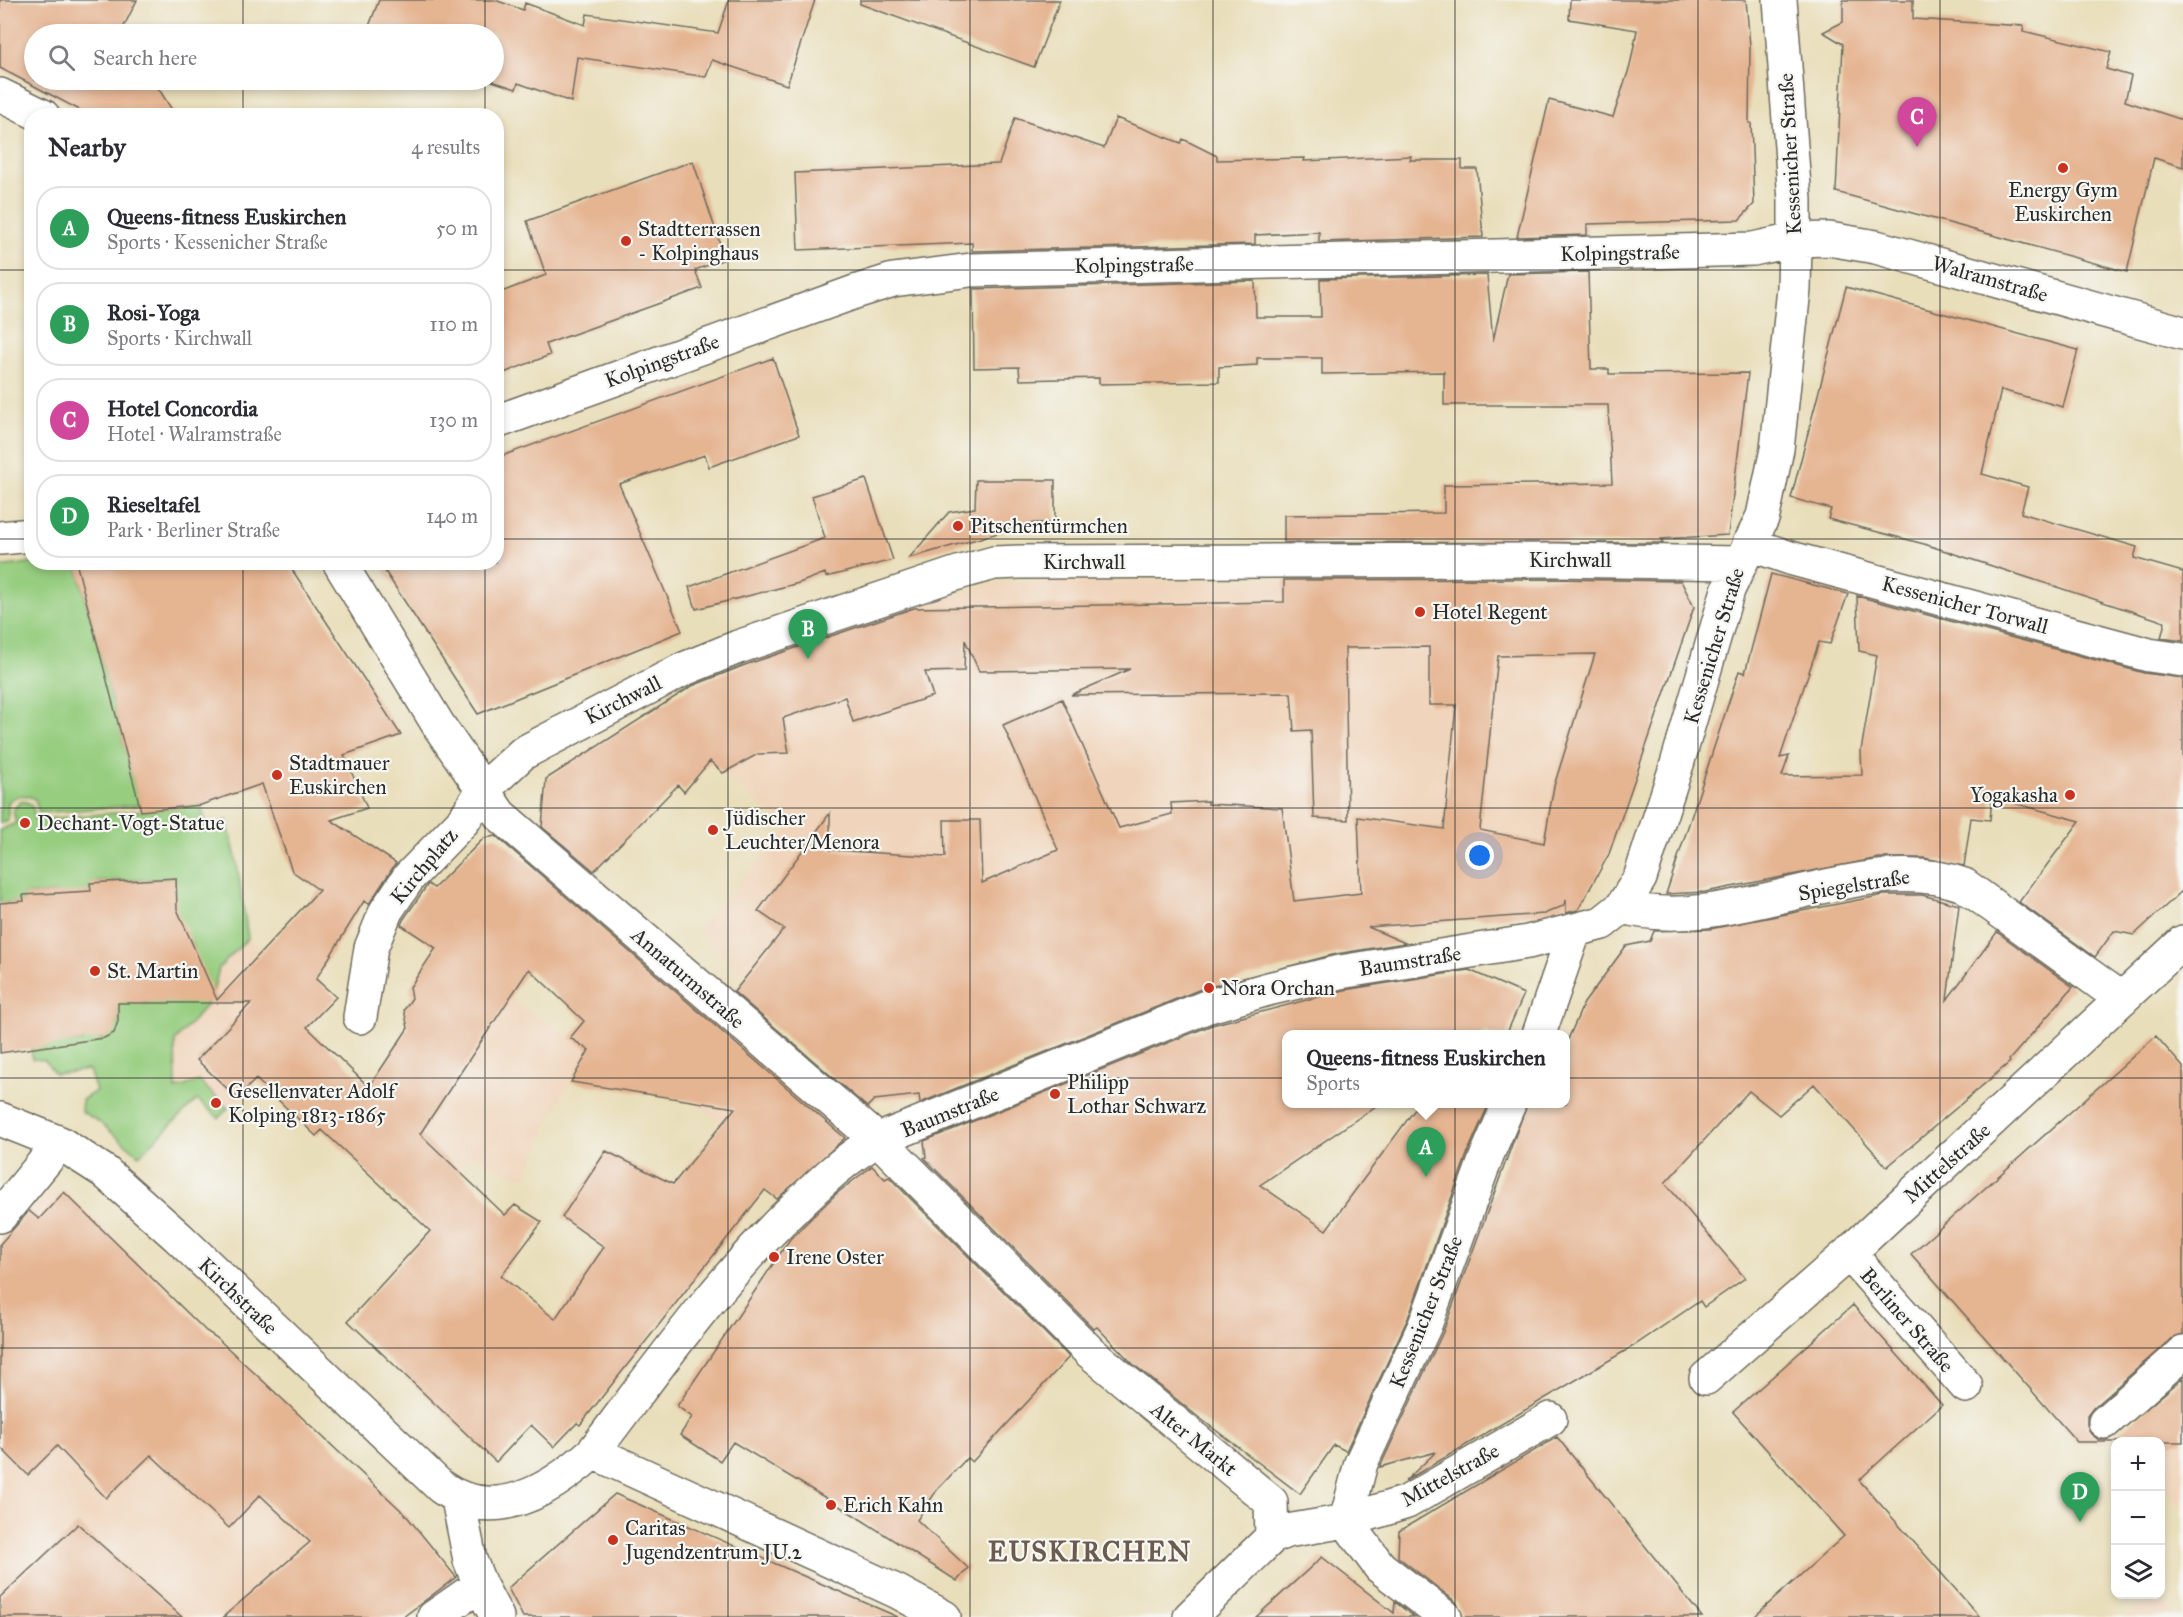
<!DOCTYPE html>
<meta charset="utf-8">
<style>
:root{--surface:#fff;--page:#f7f7f7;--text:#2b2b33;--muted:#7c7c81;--line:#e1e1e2;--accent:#c8321e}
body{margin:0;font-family:"IM FELL Great Primer",serif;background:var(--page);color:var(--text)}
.controls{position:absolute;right:18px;bottom:18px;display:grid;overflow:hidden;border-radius:12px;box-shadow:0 3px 9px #0003}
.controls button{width:54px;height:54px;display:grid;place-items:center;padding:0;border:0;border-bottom:2px solid var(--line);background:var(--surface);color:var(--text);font:30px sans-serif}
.you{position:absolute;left:1480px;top:856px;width:21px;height:21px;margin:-15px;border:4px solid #fff;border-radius:50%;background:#1a73e8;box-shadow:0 0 0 9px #1a73e833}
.badge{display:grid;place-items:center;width:39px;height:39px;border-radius:50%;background:var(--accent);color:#fff;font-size:20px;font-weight:700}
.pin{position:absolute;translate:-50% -50px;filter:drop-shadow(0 2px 3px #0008)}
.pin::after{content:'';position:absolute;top:32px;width:21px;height:18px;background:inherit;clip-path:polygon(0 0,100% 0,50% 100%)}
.popup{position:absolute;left:1282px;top:1030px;width:288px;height:78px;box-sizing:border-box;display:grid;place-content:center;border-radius:12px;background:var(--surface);filter:drop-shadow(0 2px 4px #0005);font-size:20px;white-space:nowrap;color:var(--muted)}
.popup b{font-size:22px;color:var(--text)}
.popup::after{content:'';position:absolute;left:50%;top:100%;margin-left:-12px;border:12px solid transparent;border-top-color:var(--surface)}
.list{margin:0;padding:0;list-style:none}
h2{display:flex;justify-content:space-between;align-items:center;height:78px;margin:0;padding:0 24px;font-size:26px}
h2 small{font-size:20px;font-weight:400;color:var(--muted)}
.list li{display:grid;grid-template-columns:39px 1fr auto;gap:18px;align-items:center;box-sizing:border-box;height:84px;margin:0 12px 12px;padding:0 12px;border:2px solid var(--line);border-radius:24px}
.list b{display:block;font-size:22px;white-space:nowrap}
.list p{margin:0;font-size:20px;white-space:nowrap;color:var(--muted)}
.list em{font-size:20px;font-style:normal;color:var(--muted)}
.icon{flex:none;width:33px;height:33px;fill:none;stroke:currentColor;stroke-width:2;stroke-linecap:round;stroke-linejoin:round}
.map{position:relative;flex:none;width:2183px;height:1617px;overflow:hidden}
.search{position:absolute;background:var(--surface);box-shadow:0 3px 9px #0003;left:24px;top:24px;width:480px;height:66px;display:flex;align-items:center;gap:15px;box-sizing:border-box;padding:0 21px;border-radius:33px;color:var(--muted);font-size:22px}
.panel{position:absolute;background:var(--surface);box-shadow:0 3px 9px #0003;left:24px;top:108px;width:480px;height:462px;border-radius:24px}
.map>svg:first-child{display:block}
.built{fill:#f0d5bc}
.green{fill:#96cd7f;stroke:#607c55;stroke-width:1.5}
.building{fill:#e5b491;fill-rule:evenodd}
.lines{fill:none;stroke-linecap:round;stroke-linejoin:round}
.street-casing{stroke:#6e6a5d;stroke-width:36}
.street{stroke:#fff;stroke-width:33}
.grid{fill:none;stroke:#2b2b2b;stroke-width:1.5;stroke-opacity:0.55}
.poi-dot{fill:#c8321e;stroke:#f6f6f2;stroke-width:2}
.labels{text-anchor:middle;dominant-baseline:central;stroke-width:4.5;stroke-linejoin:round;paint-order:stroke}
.street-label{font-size:21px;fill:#2b2b2b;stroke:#f6f6f2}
.poi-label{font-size:21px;fill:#2b2b2b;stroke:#f6f6f2;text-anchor:start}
.district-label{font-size:27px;font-weight:bold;letter-spacing:1.5px;fill:#6c5b4f;stroke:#f6f6f2}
</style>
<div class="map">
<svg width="2183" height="1617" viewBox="0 0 2183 1617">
<rect width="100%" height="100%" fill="#f6f6f2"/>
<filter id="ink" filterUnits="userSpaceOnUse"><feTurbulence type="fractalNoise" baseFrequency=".0167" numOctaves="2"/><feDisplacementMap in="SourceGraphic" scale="12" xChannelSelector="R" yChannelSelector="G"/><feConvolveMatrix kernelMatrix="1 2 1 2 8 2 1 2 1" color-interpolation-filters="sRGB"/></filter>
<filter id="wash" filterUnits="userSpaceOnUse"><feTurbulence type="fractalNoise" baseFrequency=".008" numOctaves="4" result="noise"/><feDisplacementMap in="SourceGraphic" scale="24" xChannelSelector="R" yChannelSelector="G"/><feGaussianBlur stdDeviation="1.35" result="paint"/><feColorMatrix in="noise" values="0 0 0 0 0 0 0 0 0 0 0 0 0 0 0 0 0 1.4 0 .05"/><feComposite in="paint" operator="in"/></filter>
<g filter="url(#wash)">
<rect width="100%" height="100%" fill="#e9deba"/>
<path class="built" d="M 1605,575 L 1661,579 L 1684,585 L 1693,605 L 1609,854 L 1592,885 L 1569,904 L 1552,910 L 1453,920 L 1221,978 L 893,1105 L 855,1085 L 818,1039 L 695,931 L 790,827 L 764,809 L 711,762 L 684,792 L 678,786 L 610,855 L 545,791 L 546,779 L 597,744 L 702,683 L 747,661 L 992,583 Z
M 248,938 L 262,952 L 274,939 L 336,997 L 307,1028 L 370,1087 L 408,1029 L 404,1010 L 412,998 L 410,987 L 436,948 L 570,1038 L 639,958 L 778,1081 L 781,1078 L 842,1132 L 783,1189 L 732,1132 L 694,1101 L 587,1082 L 575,1074 L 551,1118 L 525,1179 L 471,1156 L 458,1171 L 439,1277 L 577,1423 L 554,1447 L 531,1425 L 496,1462 L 348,1321 L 431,1232 L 323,1130 L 256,1079 L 228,1108 L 199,1081 L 176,1090 L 175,1040 L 211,1000 L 219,968 Z
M 53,1191 L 66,1191 L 217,1338 L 402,1512 L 456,1577 L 403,1617 L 0,1617 L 0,1244 L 39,1200 Z
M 2183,1390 L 2183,1510 L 2161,1485 L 2160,1442 Z
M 2151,1595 L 2157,1595 L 2177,1617 L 2125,1617 Z"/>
<path class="green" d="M 36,562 L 76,563 L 140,805 L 39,813 L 35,799 C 24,794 18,794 8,802 L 8,820 L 0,823 L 0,567 Z
M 21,801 L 29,803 L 33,808 L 35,820 L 201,805 L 207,830 L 227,820 L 236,858 L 248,938 L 219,968 L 211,1000 L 175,1041 L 176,1089 L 199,1081 L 228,1108 L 219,1118 L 197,1100 L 139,1155 L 99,1122 L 81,1111 L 82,1100 L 96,1091 L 89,1070 L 55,1074 L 45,1060 L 32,1059 L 31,1043 L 80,1042 L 84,1041 L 84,1035 L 97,1035 L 100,1040 L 104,1038 L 102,1032 L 111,1024 L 117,1025 L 118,1021 L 117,994 L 143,992 L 143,1003 L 150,1003 L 194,948 L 191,941 L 169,935 L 176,878 L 91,882 L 91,891 L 57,899 L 56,893 L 24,895 L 24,901 L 0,903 L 0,830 L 16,823 L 13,810 Z"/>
<g id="blocks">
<path class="building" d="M 0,0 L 137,0 L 120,34 L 34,34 L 34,80 L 153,80 L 176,116 L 91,116 L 0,68 Z
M 379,0 L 495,0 L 523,10 L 525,3 L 585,25 L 587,14 L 718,33 L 729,0 L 815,0 L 787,85 L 712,60 L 706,77 L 577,57 L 571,102 L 518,83 L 516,89 L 489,80 L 494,80 L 494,34 L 366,34 Z
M 860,0 L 1060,0 L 1034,67 L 860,4 Z
M 1570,0 L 1746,0 L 1750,46 L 1749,123 L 1751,123 L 1754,204 L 1739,220 L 1587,224 L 1587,235 L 1517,237 L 1549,100 L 1613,117 L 1630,66 L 1637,30 L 1569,19 Z
M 1843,0 L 1913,0 L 1913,19 L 2024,26 L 2023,31 L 2111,52 L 2106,69 L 2131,76 L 2125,101 L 2183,120 L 2183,167 L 2154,158 L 2127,272 L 1836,192 L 1843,44 L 1823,32 L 1843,22 Z
M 1015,118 L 1104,148 L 1116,118 L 1181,143 L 1183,139 L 1217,156 L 1217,160 L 1305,158 L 1304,161 L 1411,156 L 1410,160 L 1462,160 L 1462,169 L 1477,169 L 1483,237 L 1319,242 L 1319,232 L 1255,235 L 1255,244 L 972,251 L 972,243 L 798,250 L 795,173 L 999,164 Z
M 693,161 L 725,259 L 695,270 L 702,288 L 546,344 L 550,355 L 496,376 L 496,294 L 546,275 L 527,221 Z
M 1588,272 L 1591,369 L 1609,369 L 1609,374 L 1748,373 L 1728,535 L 1661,539 L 1663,543 L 1284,542 L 1284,515 L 1444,513 L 1444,485 L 1612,483 L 1608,405 L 1444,405 L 1444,372 L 1322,374 L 1322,358 L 1257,358 L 1257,365 L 1219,367 L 1219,382 L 1099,384 L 1099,378 L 1020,380 L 1019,367 L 974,368 L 973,289 L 1255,281 L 1256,317 L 1321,317 L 1320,279 L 1487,275 L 1493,341 L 1508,274 Z
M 1846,287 L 2078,350 L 2063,407 L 2001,390 L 1982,474 L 2028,487 L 2021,513 L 2137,547 L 2134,558 L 2183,572 L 2183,641 L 2161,638 L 2165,622 L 1924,544 L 1828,519 L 1831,509 L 1791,498 Z
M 773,358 L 799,435 L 709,467 L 705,455 L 619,484 L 682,631 L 478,714 L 379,562 L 496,562 L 496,458 Z
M 866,479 L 893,560 L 826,577 L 825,573 L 799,583 L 696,609 L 689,587 L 825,538 L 812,496 Z
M 976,480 L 1055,480 L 1055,523 L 1034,523 L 909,558 L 949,512 L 975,508 Z
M 76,562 L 287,562 L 401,735 L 344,755 L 367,808 L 331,820 L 396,863 L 369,904 L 364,901 L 316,979 L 336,997 L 307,1027 L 369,1087 L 408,1028 L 404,1010 L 412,998 L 410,987 L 436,948 L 401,925 L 403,920 L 428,884 L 434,888 L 484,838 L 496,836 L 845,1138 L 777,1199 L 765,1190 L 580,1425 L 577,1423 L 554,1447 L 531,1425 L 496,1462 L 348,1321 L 430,1231 L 322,1130 L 316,1136 L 256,1079 L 237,1098 L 197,1060 L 251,1003 L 118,1003 L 118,1021 L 114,1033 L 104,1038 L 0,1053 L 0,903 L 24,901 L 23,895 L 91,891 L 90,883 L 176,878 L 177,909 L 217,1000 L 319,890 L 292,871 L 262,784 L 201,805 L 141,811 ZM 529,969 L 584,1021 L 570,1038 L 589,1050 L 571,1082 L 735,1108 L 673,1184 L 606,1151 L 562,1217 L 604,1247 L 555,1319 L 501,1276 L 542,1222 L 515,1205 L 505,1215 L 420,1134 Z
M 1771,574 L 1848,594 L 1830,644 L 1819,642 L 1780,758 L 1789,756 L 1782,776 L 1862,775 L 1861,751 L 1877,655 L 1859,651 L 1857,596 L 2144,673 L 2183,678 L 2183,890 L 2134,935 L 2114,931 L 2095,957 L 2019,902 L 2080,821 L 1992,797 L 1990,820 L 1971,818 L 1964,866 L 1924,858 L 1879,858 L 1705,892 L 1666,894 L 1739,671 L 1745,673 Z
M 1555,579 L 1681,581 L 1694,607 L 1609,854 L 1578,910 L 1566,913 L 1566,900 L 1563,906 L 1544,914 L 1368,927 L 1405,943 L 1336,954 L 1201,989 L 920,1103 L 919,1095 L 874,1100 L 867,1107 L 734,992 L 784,929 L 758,911 L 830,813 L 830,850 L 945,857 L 944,820 L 980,820 L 982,883 L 1058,850 L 1003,725 L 1062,699 L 1119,828 L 1172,814 L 1171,803 L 1208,801 L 1208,804 L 1282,808 L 1294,901 L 1361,893 L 1358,817 L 1444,829 L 1456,705 L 1429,705 L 1429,647 L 1345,648 L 1348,820 L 1314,818 L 1311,730 L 1294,731 L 1291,693 L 1071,695 L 1130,669 L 979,671 L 965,640 L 964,671 L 925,672 L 933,696 L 853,722 L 845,697 L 783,718 L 789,753 L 758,754 L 723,773 L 710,761 L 684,792 L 678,785 L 594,871 L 542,827 L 546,779 L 692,686 L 745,665 L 914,608 L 1284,602 L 1284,580 ZM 1595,654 L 1554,786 L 1544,843 L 1480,830 L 1498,656 Z
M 1884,895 L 1922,895 L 1959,905 L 1947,1000 L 1997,932 L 2073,987 L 2009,1060 L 2010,1062 L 1887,1167 L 1814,1084 L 1779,1115 L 1749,1091 L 1665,1183 L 1745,1278 L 1704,1307 L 1700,1301 L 1635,1345 L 1405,1481 L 1436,1452 L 1380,1467 L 1443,1332 L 1527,1104 L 1566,1104 L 1566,1044 L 1584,1003 L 1626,946 L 1650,941 L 1654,931 L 1710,929 Z
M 1469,970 L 1524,994 L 1506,1035 L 1491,1035 L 1486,1030 L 1479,1035 L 1287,1035 L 1287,1104 L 1379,1104 L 1260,1185 L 1326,1230 L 1419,1104 L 1489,1104 L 1469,1149 L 1408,1318 L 1346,1451 L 1334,1445 L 1300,1494 L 1197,1416 L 1133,1364 L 1097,1327 L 1094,1329 L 924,1158 L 926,1157 L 924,1141 L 1212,1025 L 1344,990 Z
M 2156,1036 L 2183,1067 L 2183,1335 L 2171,1339 L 2093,1408 L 2087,1416 L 2087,1425 L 2091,1434 L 2099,1440 L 2109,1440 L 2183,1378 L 2183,1442 L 2077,1442 L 1911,1254 Z
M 872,1166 L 885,1179 L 889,1177 L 1069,1357 L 972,1462 L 967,1458 L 937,1490 L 917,1520 L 968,1568 L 957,1581 L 854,1515 L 733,1442 L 720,1461 L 680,1435 L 692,1417 L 677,1406 L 790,1239 L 836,1194 Z
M 64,1192 L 206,1331 L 217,1338 L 405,1514 L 456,1577 L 403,1617 L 223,1617 L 310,1542 L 260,1495 L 229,1528 L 151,1455 L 106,1498 L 57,1446 L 28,1475 L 0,1447 L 0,1244 L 29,1211 L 39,1219 Z
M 1853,1305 L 1942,1405 L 1859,1480 L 1980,1617 L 1754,1617 L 1844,1536 L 1733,1412 Z
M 1557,1437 L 1596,1485 L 1702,1617 L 1463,1617 L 1456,1602 L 1398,1557 L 1399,1531 Z
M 615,1494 L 638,1504 L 898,1617 L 523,1617 L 508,1588 Z
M 78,1524 L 182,1617 L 0,1617 L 0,1597 Z
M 1322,1557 L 1394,1613 L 1395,1602 L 1414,1617 L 1256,1617 Z"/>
</g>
</g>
<g filter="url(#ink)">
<use href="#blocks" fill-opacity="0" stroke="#6e6a5d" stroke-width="1.5"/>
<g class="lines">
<g class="street-casing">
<path id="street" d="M 0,95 L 43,116
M 496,422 L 855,292 L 893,280 L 971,270 L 1753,249 L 1795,240 L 1829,239 L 1876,247 L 2183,333
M 0,538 L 32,535
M 1749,544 L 1790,558 L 2149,655 L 2183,660
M 339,562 L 439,726 L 500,815 L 888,1149 L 1090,1352 L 1271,1502 L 1272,1537 L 1190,1617
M 1622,907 C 1731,937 1860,847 1964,885 L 2122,999
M 360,1017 L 371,948 L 386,911 L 409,877 L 464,820 L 483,790 L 523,753 L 684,669 L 738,647 L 958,573 L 994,563 L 1020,562 L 1555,560 L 1738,563
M 1539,1034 L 1574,932
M 0,1119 L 60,1143 L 105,1172 L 178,1237 L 441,1487 C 494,1525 551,1490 593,1452 C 657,1368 717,1282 793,1209 C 820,1183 845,1158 878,1140 L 1206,1007 L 1268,989 L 1340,972 L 1528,942 L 1602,923 L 1622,907 L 1640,878 L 1677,764 L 1728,590 L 1763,516 L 1777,449 L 1794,289 L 1795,240 L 1795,200 L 1780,0
M 0,1216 L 60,1143
M 1849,1253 L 1966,1386
M 1706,1378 L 1849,1253 L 2183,942
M 2105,1422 L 2183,1353
M 593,1452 L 898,1592 L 944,1617
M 458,1499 L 470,1560 L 480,1585 L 497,1617
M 1346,1521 L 1361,1463 L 1425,1325 L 1487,1155 L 1509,1104
M 1346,1521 L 1380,1567 L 1445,1617
M 1272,1537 L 1287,1531 L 1346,1521 L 1407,1502 L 1550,1419
M 434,1617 L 480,1585"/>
</g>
<use href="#street" class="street"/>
</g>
</g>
<path class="grid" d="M 243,0 L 243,34M 485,0 L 485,34M 728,0 L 728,1617M 970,0 L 970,1617M 1213,0 L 1213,1617M 1455,0 L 1455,1617M 1698,0 L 1698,1617M 1940,0 L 1940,1617M 243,80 L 243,116M 485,80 L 485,116M 0,270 L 32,270M 496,270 L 2183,270M 0,539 L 32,539M 496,539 L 2183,539M 243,562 L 243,1617M 485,562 L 485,1617M 0,808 L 2183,808M 0,1078 L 2183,1078M 0,1348 L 2183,1348"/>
<g class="poi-dot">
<circle cx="2063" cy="168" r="6"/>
<circle cx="626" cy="241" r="6"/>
<circle cx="958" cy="526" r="6"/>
<circle cx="1420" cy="612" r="6"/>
<circle cx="277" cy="775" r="6"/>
<circle cx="2070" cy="795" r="6"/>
<circle cx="25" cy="823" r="6"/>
<circle cx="713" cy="830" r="6"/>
<circle cx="95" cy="971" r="6"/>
<circle cx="1209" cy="988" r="6"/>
<circle cx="1055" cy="1094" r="6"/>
<circle cx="216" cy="1103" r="6"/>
<circle cx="774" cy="1257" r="6"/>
<circle cx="831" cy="1505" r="6"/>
<circle cx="613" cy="1540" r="6"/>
</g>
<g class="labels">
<g class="street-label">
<text transform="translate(1790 154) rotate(-93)">Kessenicher Straße</text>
<text transform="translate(1620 253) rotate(-1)">Kolpingstraße</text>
<text transform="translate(1134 265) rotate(-1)">Kolpingstraße</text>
<text transform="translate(1990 279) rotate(16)">Walramstraße</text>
<text transform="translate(662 361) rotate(-20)">Kolpingstraße</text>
<text x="1570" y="560">Kirchwall</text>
<text x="1084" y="562">Kirchwall</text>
<text transform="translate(1965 605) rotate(15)">Kessenicher Torwall</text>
<text transform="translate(1714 646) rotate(-73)">Kessenicher Straße</text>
<text transform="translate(623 700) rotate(-27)">Kirchwall</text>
<text transform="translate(424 866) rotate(-50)">Kirchplatz</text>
<text transform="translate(1854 885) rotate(-9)">Spiegelstraße</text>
<text transform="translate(1410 961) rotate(-9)">Baumstraße</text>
<text transform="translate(688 978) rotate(41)">Annaturmstraße</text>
<text transform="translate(950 1112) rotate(-22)">Baumstraße</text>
<text transform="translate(1947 1163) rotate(-42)">Mittelstraße</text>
<text transform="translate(238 1296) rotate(44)">Kirchstraße</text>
<text transform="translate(1426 1312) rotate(-68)">Kessenicher Straße</text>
<text transform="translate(1907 1320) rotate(49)">Berliner Straße</text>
<text transform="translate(1194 1439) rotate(39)">Alter Markt</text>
<text transform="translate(1450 1475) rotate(-29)">Mittelstraße</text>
</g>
<g class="poi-label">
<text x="2063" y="190" text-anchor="middle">Energy Gym<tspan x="2063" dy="24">Euskirchen</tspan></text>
<text x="638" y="229">Stadtterrassen<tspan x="638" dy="24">- Kolpinghaus</tspan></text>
<text x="970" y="526">Pitschentürmchen</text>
<text x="1432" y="612">Hotel Regent</text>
<text x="289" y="763">Stadtmauer<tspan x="289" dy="24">Euskirchen</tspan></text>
<text x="2058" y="795" text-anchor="end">Yogakasha</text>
<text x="725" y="818">Jüdischer<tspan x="725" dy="24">Leuchter/Menora</tspan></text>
<text x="37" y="823">Dechant-Vogt-Statue</text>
<text x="107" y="971">St. Martin</text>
<text x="1221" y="988">Nora Orchan</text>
<text x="1067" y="1082">Philipp<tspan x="1067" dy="24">Lothar Schwarz</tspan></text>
<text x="228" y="1091">Gesellenvater Adolf<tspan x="228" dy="24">Kolping 1813-1865</tspan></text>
<text x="786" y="1257">Irene Oster</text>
<text x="843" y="1505">Erich Kahn</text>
<text x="625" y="1528">Caritas<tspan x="625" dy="24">Jugendzentrum JU.2</tspan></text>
</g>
<g class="district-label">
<text x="1090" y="1551">EUSKIRCHEN</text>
</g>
</g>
</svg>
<div class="controls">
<button>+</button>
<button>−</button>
<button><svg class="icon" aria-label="layers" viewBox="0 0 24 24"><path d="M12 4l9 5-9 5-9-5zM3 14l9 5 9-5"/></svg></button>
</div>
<div class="you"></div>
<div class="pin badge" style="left:1426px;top:1177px;background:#2e9e5b">A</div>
<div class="popup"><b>Queens-fitness Euskirchen</b>Sports</div>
<div class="pin badge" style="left:808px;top:659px;background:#2e9e5b">B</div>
<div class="pin badge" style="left:1917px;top:147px;background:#d1479c">C</div>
<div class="pin badge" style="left:2080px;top:1522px;background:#2e9e5b">D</div>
<div class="search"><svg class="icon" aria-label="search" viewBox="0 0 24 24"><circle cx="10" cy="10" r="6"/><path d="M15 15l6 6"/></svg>Search here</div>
<section class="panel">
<h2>Nearby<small>4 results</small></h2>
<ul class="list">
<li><span class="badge" style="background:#2e9e5b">A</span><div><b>Queens-fitness Euskirchen</b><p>Sports · Kessenicher Straße</p></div><em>50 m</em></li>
<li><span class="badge" style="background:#2e9e5b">B</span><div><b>Rosi-Yoga</b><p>Sports · Kirchwall</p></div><em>110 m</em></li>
<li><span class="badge" style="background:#d1479c">C</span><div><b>Hotel Concordia</b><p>Hotel · Walramstraße</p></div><em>130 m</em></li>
<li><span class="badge" style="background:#2e9e5b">D</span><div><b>Rieseltafel</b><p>Park · Berliner Straße</p></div><em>140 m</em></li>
</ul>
</section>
</div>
